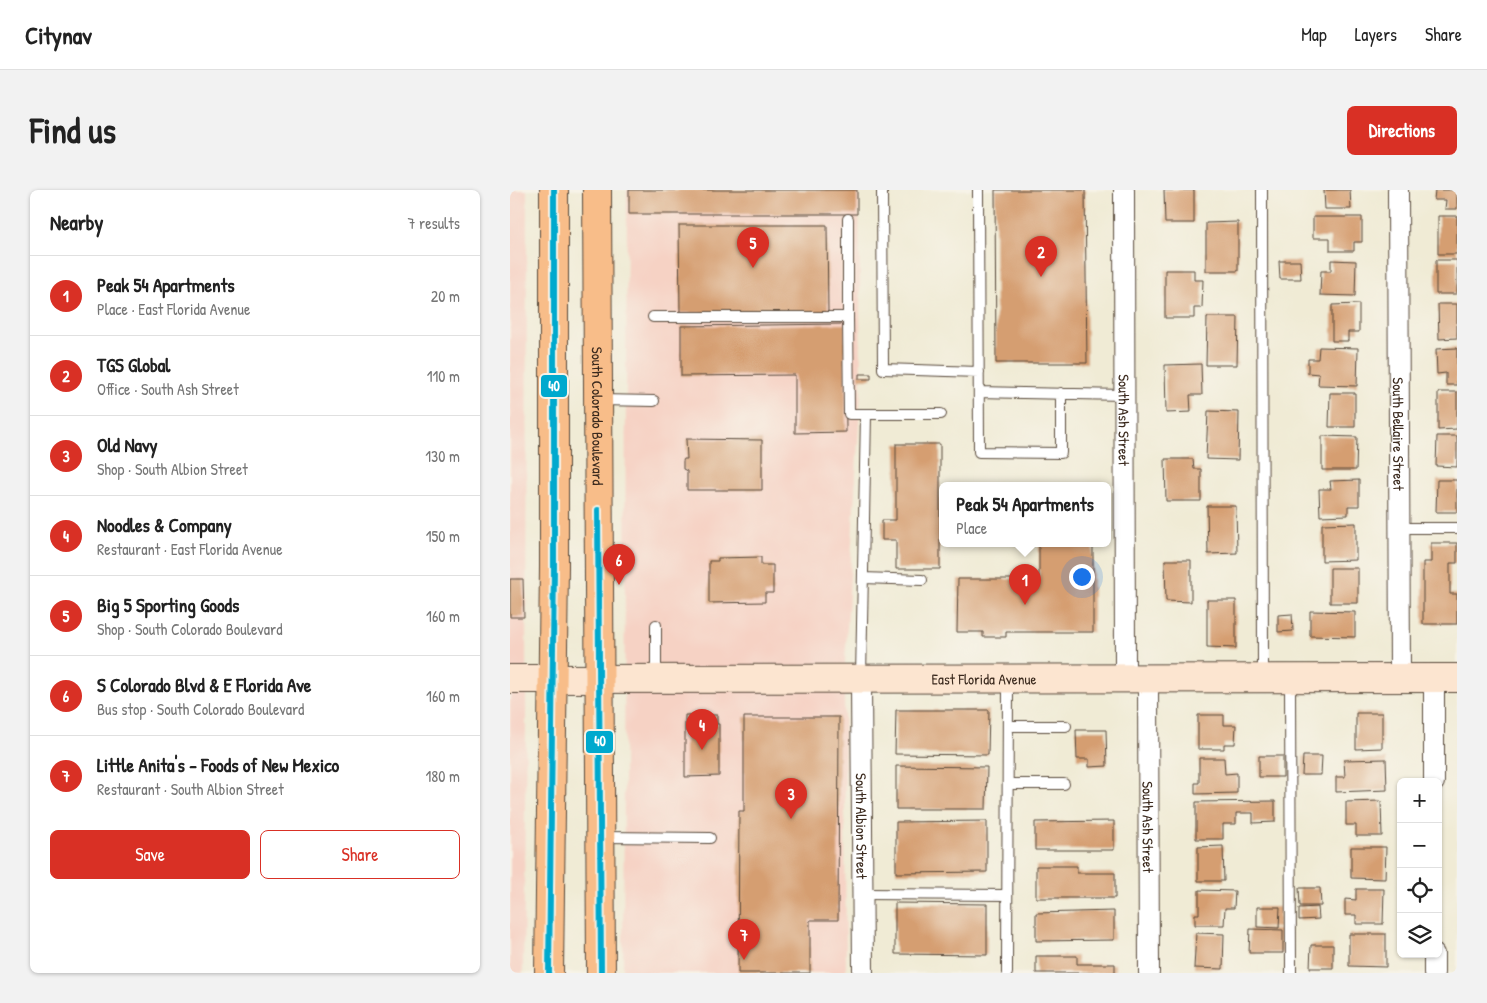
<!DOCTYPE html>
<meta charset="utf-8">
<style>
:root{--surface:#fff;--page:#f2f2f2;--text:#222;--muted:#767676;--line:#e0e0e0;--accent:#d93025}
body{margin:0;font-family:"Patrick Hand",sans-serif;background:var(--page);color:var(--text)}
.controls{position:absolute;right:15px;bottom:15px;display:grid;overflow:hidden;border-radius:8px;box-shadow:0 1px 4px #0004}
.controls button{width:45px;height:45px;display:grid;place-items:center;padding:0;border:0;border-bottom:1px solid var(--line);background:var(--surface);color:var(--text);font:25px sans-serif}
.you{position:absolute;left:571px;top:386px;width:18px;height:18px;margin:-12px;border:4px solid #fff;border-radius:50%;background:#1a73e8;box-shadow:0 0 0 8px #1a73e833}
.badge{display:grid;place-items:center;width:32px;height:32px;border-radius:50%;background:var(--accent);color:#fff;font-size:16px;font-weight:700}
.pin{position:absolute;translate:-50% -41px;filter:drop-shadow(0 1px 2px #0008)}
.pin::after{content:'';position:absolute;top:26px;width:18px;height:15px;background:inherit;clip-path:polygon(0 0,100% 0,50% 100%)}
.popup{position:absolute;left:429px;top:292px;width:172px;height:65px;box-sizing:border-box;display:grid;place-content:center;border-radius:8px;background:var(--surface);filter:drop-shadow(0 1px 4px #0005);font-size:16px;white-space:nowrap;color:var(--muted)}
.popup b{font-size:19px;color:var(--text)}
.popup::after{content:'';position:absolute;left:50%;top:100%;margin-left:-10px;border:10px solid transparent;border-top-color:var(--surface)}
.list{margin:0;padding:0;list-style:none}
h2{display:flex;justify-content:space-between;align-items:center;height:65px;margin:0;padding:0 20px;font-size:21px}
h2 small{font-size:16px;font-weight:400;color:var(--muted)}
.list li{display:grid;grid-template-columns:32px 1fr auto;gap:15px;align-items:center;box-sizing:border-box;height:80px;padding:0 20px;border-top:1px solid var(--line)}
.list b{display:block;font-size:19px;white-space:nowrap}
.list p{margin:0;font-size:16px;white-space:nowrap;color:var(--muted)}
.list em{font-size:16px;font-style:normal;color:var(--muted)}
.actions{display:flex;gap:10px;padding:15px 20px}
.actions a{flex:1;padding:11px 0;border:1px solid var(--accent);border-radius:8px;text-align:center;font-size:18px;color:var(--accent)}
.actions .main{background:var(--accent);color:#fff}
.icon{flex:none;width:28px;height:28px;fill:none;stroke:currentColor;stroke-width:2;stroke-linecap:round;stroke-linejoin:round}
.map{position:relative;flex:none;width:947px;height:783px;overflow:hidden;border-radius:8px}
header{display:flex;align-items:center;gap:30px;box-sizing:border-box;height:70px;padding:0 25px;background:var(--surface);border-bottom:1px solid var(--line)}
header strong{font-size:24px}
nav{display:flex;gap:28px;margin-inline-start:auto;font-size:18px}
.intro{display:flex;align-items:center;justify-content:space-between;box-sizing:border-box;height:120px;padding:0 30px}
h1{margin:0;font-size:35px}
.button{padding:12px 22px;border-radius:8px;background:var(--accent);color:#fff;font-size:18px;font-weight:700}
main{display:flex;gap:30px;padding:0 30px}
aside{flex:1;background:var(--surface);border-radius:8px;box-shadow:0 1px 4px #0004}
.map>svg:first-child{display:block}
.built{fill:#f6d2c4}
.building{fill:#d59e71}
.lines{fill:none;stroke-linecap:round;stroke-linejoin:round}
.lane-casing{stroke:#564739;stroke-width:12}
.street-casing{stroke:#564739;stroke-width:22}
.secondary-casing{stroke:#564739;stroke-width:30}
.primary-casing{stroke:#564739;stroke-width:30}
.lane{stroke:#fff;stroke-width:10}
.street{stroke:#fff;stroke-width:20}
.secondary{stroke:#fce5d0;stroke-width:28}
.primary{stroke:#f8bd89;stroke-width:28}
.bus-1-casing{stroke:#f7f3e8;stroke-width:10}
.bus-1{stroke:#00a9ce;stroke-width:6}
.labels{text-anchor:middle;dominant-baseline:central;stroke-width:4;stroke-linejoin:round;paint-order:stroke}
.street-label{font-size:15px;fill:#3b2a1e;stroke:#f7f3e8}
.line-badge{stroke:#f7f3e8;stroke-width:2}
.badge-label{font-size:14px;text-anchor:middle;font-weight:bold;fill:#fff}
</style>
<header>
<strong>Citynav</strong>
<nav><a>Map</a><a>Layers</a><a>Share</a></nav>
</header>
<div class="intro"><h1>Find us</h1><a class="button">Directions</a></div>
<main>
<aside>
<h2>Nearby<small>7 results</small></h2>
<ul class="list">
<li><span class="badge">1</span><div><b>Peak 54 Apartments</b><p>Place · East Florida Avenue</p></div><em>20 m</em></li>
<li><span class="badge">2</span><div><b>TGS Global</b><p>Office · South Ash Street</p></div><em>110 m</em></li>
<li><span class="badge">3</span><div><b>Old Navy</b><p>Shop · South Albion Street</p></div><em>130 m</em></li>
<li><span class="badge">4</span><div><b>Noodles &amp; Company</b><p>Restaurant · East Florida Avenue</p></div><em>150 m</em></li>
<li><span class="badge">5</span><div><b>Big 5 Sporting Goods</b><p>Shop · South Colorado Boulevard</p></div><em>160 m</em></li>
<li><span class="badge">6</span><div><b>S Colorado Blvd &amp; E Florida Ave</b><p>Bus stop · South Colorado Boulevard</p></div><em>160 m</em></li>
<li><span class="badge">7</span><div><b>Little Anita's - Foods of New Mexico</b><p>Restaurant · South Albion Street</p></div><em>180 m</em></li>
</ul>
<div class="actions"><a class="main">Save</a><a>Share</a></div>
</aside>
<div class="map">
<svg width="947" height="783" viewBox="0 0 947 783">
<rect width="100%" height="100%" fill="#f7f3e8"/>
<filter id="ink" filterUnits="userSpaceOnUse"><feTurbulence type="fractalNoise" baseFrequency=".02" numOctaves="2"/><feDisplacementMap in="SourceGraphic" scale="10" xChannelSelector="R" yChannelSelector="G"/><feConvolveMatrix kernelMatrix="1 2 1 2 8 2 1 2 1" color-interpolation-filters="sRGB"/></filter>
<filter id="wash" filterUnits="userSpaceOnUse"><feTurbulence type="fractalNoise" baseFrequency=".0096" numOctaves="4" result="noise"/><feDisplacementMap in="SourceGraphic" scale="20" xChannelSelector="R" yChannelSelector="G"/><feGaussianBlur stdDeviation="1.12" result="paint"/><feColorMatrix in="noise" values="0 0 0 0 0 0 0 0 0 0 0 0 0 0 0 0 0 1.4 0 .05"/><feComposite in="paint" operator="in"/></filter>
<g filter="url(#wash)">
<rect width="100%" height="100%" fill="#f0ebd5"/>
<path class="built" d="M 0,0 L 17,0 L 16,534 L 13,783 L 0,783 Z
M 117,0 L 349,0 L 351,198 L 334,490 L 336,783 L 113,783 Z"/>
<g id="blocks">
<path class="building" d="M 119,0 L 347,0 L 347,24 L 119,24 Z
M 485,0 L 575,0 L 577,173 L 486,173 Z
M 654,0 L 684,0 L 684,33 L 655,33 Z
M 814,0 L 840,0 L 841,19 L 815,19 Z
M 925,0 L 947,0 L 947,19 L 935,19 L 936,10 L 924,10 Z
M 928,26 L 947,26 L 947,64 L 928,64 Z
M 803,27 L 852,27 L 852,52 L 844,52 L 844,61 L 820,61 L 820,48 L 803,48 Z
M 728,32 L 728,81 L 696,81 L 696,33 Z
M 169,35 L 317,35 L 318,122 L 170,123 Z
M 821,70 L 846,71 L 845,106 L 810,105 L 811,81 L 821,81 Z
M 926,70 L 947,70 L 947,104 L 926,104 Z
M 769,71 L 790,71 L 791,89 L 770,89 Z
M 655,80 L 684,80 L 684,90 L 693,90 L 692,118 L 684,118 L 684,128 L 655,128 Z
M 849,114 L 849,142 L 838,142 L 838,151 L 822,151 L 822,115 Z
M 928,114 L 947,114 L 947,148 L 929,149 Z
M 697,127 L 728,127 L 727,175 L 696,175 Z
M 335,134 L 336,242 L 285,243 L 285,185 L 171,186 L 171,136 Z
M 809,157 L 848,158 L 847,196 L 808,195 L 809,184 L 798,183 L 798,169 L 808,169 Z
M 947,158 L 947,195 L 936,195 L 936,183 L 927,184 L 926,159 Z
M 691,174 L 692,205 L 680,205 L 681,222 L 656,223 L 655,175 Z
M 349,184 L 361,184 L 361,189 L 349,189 Z
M 928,202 L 947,202 L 947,239 L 928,240 Z
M 820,203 L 845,203 L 845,237 L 819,237 Z
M 698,221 L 729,222 L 728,270 L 696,269 Z
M 812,246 L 847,247 L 846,280 L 812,280 Z
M 927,246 L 947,246 L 947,277 L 926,276 Z
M 176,249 L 252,250 L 252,300 L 177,300 L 177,281 L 173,279 L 173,271 L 174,269 L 177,269 Z
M 386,254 L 430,254 L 430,379 L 386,379 L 386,350 L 372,350 L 372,330 L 386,330 Z
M 655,269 L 683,269 L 684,279 L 691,279 L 691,311 L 656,311 Z
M 849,290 L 849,316 L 838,316 L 838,325 L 810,326 L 809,299 L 821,299 L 820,291 Z
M 927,290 L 947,290 L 947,322 L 926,322 Z
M 697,316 L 726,316 L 727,363 L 698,364 Z
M 846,333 L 846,370 L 812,371 L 812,334 Z
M 921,353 L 947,353 L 947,373 L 940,373 L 940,404 L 947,404 L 947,434 L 913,434 L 913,372 L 921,372 Z
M 529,354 L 583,354 L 583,442 L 496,442 L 496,447 L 473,447 L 473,442 L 447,442 L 448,389 L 529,389 Z
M 251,367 L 251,375 L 263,375 L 263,403 L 255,403 L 255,412 L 199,413 L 199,371 L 208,371 L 208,368 Z
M 655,370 L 681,370 L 681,412 L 656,411 Z
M 820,378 L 848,378 L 848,413 L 820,413 Z
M 0,389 L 13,389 L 14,427 L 0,427 Z
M 697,410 L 726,410 L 726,458 L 697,457 Z
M 800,421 L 845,422 L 845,447 L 800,446 Z
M 782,424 L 783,441 L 768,442 L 768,425 Z
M 386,520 L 479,520 L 478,565 L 385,564 Z
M 846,523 L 872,523 L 872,558 L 846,559 Z
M 175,525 L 207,525 L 207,534 L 209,534 L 209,586 L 175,587 Z
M 688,525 L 714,525 L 714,535 L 726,535 L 725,554 L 714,554 L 714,559 L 688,559 Z
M 234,527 L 329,527 L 328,730 L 300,730 L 300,783 L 228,783 L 229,621 L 234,621 Z
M 566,540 L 596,540 L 597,576 L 579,577 L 579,569 L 567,569 Z
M 749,566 L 773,566 L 773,587 L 749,587 Z
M 793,566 L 812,566 L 811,585 L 792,585 Z
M 689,568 L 714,568 L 715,584 L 727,583 L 727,603 L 685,604 L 685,593 L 689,593 Z
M 876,569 L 877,600 L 826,602 L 826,587 L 835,587 L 834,570 Z
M 386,576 L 477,577 L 476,619 L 386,619 Z
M 765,611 L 765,632 L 743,633 L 743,623 L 726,623 L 726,634 L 713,634 L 713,649 L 686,649 L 686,612 Z
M 871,611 L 872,646 L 846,646 L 846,635 L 836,635 L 836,612 Z
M 477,631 L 477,682 L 386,683 L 386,632 Z
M 604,631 L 604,660 L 525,660 L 525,632 Z
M 713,656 L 714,691 L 688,691 L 688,657 Z
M 841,657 L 876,657 L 875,689 L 841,688 Z
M 526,676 L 567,676 L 567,683 L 605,683 L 605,708 L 526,708 Z
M 789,698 L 810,698 L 811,716 L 790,716 Z
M 846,699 L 874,699 L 873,734 L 846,734 L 846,725 L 835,725 L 835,709 L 846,710 Z
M 689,700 L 725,701 L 724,718 L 715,718 L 714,735 L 685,735 L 685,724 L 689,724 Z
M 385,713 L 477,714 L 477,765 L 385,764 Z
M 747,717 L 770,717 L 769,738 L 747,737 Z
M 808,717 L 809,729 L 789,730 L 789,718 Z
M 604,721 L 604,750 L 526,751 L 526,723 Z
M 740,739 L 773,740 L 773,763 L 739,763 Z
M 686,743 L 714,744 L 713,779 L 684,778 Z
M 839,744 L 876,744 L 876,777 L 839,776 Z
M 801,755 L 823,755 L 823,778 L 800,778 Z
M 526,766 L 567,766 L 567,774 L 605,774 L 605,783 L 526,783 Z"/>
</g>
</g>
<g filter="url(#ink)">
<use href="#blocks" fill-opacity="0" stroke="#564739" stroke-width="1"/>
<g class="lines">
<g class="lane-casing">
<path id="lane" d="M 372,0 L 373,179 L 469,182
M 468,0 L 469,262 L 551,263 L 551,203
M 752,0 L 753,486
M 143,127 L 338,127 L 338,29
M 338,127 L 339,224 L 356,224
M 469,202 L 615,205
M 89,210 L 144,211
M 890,338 L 947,338
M 353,388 L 412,390
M 146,487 L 146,435
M 351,487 L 356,224 L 431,224
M 780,490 L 781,783
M 498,536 L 556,536
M 498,594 L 554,594
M 91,647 L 200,648
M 352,704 L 497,705
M 497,783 L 498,490"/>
</g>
<g class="street-casing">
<g id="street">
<path id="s1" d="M 614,0 L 615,489"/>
<path id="s2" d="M 888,0 L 890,488"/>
<path d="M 924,488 L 924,592"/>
<path id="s3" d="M 638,489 L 639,783"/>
<path id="s4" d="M 351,490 L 353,783"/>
<path d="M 924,764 L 924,783"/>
</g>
</g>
<g class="secondary-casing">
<g id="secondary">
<path id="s5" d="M 0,489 L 947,488"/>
</g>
</g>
<g class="primary-casing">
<g id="primary">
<path id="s6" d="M 87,0 L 91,783"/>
<path d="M 39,783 L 44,377 L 44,0"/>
</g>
</g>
<use href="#lane" class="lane"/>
<use href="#street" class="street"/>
<use href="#secondary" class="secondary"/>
<use href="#primary" class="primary"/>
<g class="bus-1-casing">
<path id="bus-1" d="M 88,320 L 91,783
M 39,783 L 44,377 L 44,0"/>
</g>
<use href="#bus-1" class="bus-1"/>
</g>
</g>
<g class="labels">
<g class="street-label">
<text stroke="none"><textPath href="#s6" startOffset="226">South Colorado Boulevard</textPath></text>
<text stroke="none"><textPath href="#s1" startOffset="230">South Ash Street</textPath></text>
<text stroke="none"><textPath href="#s2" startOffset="244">South Bellaire Street</textPath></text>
<text stroke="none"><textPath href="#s5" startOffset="474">East Florida Avenue</textPath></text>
<text stroke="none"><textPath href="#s4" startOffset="146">South Albion Street</textPath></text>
<text stroke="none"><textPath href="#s3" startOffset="148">South Ash Street</textPath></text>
</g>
</g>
<g class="line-badge">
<rect x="30" y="184" width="28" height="24" rx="5" fill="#00a9ce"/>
<rect x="75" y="540" width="29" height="24" rx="5" fill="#00a9ce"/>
</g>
<g class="badge-label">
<text x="44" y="201">40</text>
<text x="90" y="556">40</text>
</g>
</svg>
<div class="controls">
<button>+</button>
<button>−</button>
<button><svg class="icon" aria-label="locate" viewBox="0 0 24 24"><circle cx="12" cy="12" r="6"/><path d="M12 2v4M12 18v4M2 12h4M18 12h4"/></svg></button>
<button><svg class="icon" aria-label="layers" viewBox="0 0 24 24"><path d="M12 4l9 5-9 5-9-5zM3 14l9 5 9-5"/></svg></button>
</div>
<div class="you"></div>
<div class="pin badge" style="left:515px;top:415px">1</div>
<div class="popup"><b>Peak 54 Apartments</b>Place</div>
<div class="pin badge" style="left:531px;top:87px">2</div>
<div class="pin badge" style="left:281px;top:629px">3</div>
<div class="pin badge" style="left:192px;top:560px">4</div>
<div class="pin badge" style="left:243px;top:78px">5</div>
<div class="pin badge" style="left:109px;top:395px">6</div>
<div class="pin badge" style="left:234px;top:770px">7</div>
</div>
</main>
